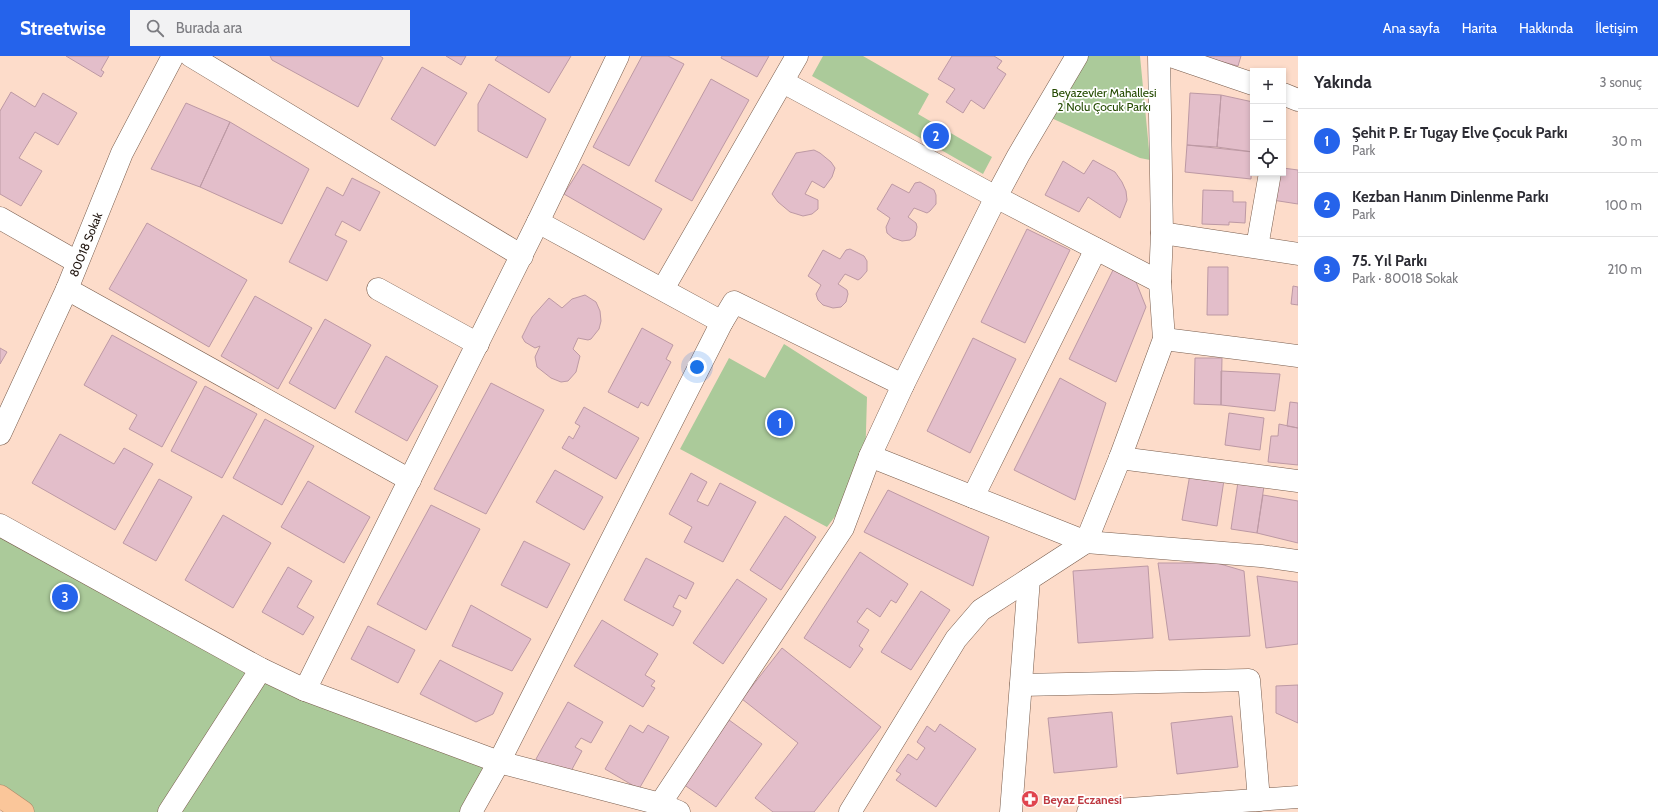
<!DOCTYPE html>
<html lang="tr">
<meta charset="utf-8">
<style>
:root{--surface:#fff;--page:#f2f2f3;--text:#2b2b33;--muted:#7c7c81;--line:#e1e1e2;--accent:#2563eb}
body{margin:0;font-family:Cabin,sans-serif;background:var(--page);color:var(--text)}
.controls{position:absolute;right:12px;top:12px;display:grid;overflow:hidden;border-radius:0px;box-shadow:0 2px 6px #0003}
.controls button{width:36px;height:36px;display:grid;place-items:center;padding:0;border:0;border-bottom:1px solid var(--line);background:var(--surface);color:var(--text);font:20px sans-serif}
.you{position:absolute;left:697px;top:311px;width:14px;height:14px;margin:-10px;border:3px solid #fff;border-radius:50%;background:#1a73e8;box-shadow:0 0 0 6px #1a73e833}
.badge{display:grid;place-items:center;width:26px;height:26px;border-radius:50%;background:var(--accent);color:#fff;font-size:13px;font-weight:700}
.pin{position:absolute;translate:-50% -50%;border:2px solid #fff;box-shadow:0 1px 4px #0006}
.list{margin:0;padding:0;list-style:none}
h2{display:flex;justify-content:space-between;align-items:center;height:52px;margin:0;padding:0 16px;font-size:17px}
h2 small{font-size:13px;font-weight:400;color:var(--muted)}
.list li{display:grid;grid-template-columns:26px 1fr auto;gap:12px;align-items:center;box-sizing:border-box;height:64px;padding:0 16px;border-top:1px solid var(--line)}
.list b{display:block;font-size:15px;white-space:nowrap}
.list p{margin:0;font-size:13px;white-space:nowrap;color:var(--muted)}
.list em{font-size:13px;font-style:normal;color:var(--muted)}
.icon{flex:none;width:22px;height:22px;fill:none;stroke:currentColor;stroke-width:2;stroke-linecap:round;stroke-linejoin:round}
.map{position:relative;flex:none;width:1298px;height:756px;overflow:hidden}
header{display:flex;align-items:center;gap:24px;box-sizing:border-box;height:56px;padding:0 20px;background:var(--accent);color:#fff}
header strong{font-size:19px}
nav{display:flex;gap:22px;margin-inline-start:auto;font-size:14px}
.search{width:280px;height:36px;background:var(--page);display:flex;align-items:center;gap:10px;box-sizing:border-box;padding:0 14px;border-radius:0px;color:var(--muted);font-size:15px}
main{display:flex}
aside{flex:1;background:var(--surface)}
.map>svg:first-child{display:block}
.green{fill:#abca9a}
.building{fill:#e3beca;stroke:#bd99a4}
.lines{fill:none;stroke-linecap:round;stroke-linejoin:round}
.street-casing{stroke:#795d4d;stroke-width:23}
.highway-casing{stroke:#ad8768;stroke-width:23}
.street{stroke:#fff;stroke-width:22}
.highway{stroke:#fac69a;stroke-width:22}
.labels{text-anchor:middle;dominant-baseline:central;stroke-width:3.5;stroke-linejoin:round;paint-order:stroke}
.park-label{font-size:12px;fill:#254b02;stroke:#fff}
.street-label{font-size:12px;fill:#1d120c;stroke:#fff}
.health-label{font-size:12px;font-weight:bold;fill:#be3a42;stroke:#fff;text-anchor:start}
</style>
<header>
<strong>Streetwise</strong>
<div class="search"><svg class="icon" aria-label="search" viewBox="0 0 24 24"><circle cx="10" cy="10" r="6"/><path d="M15 15l6 6"/></svg>Burada ara</div>
<nav><a>Ana sayfa</a><a>Harita</a><a>Hakkında</a><a>İletişim</a></nav>
</header>
<main>
<div class="map">
<svg width="1298" height="756" viewBox="0 0 1298 756">
<rect width="100%" height="100%" fill="#fddcca"/>
<path class="green" d="M 823,0 L 863,0 L 929,38 L 918,58 L 992,101 L 983,118 L 812,20 Z
M 1084,0 L 1140,0 L 1150,104 L 1140,102 L 1049,61 Z
M 784,288 L 867,341 L 865,409 L 860,428 L 827,471 L 680,393 L 729,302 L 765,322 Z
M 0,469 L 261,613 L 499,706 L 471,756 L 23,756 L 0,740 Z"/>
<path class="building" d="M 66,0 L 109,0 L 101,14 L 104,16 L 101,21 Z
M 270,0 L 380,0 L 383,2 L 358,51 L 272,4 Z
M 446,0 L 466,0 L 461,9 Z
M 498,0 L 571,0 L 549,37 L 495,4 Z
M 642,0 L 668,0 L 684,8 L 629,110 L 593,91 Z
M 722,0 L 769,0 L 757,21 L 721,2 Z
M 952,0 L 994,0 L 1002,5 L 997,12 L 1006,18 L 984,53 L 971,44 L 963,57 L 946,46 L 955,33 L 938,23 Z
M 1200,0 L 1241,0 L 1238,10 Z
M 422,11 L 467,37 L 435,90 L 391,63 Z
M 711,23 L 749,44 L 692,145 L 655,125 Z
M 489,28 L 546,63 L 527,102 L 478,75 L 478,48 Z
M 11,36 L 35,51 L 43,37 L 77,57 L 58,89 L 35,76 L 19,102 L 42,115 L 21,150 L 0,138 L 0,55 Z
M 1190,37 L 1221,39 L 1217,91 L 1187,89 Z
M 1221,39 L 1253,46 L 1253,96 L 1217,91 Z
M 186,47 L 230,66 L 200,131 L 151,113 Z
M 230,66 L 309,113 L 282,168 L 200,131 Z
M 1187,89 L 1253,96 L 1251,123 L 1185,116 Z
M 814,94 L 820,97 L 831,106 L 835,112 L 832,121 L 824,132 L 812,125 L 805,138 L 818,144 L 818,153 L 812,158 L 803,160 L 790,156 L 778,146 L 772,138 L 796,97 Z
M 1093,104 L 1115,116 L 1122,126 L 1126,135 L 1127,144 L 1120,162 L 1088,141 L 1079,156 L 1045,139 L 1063,105 L 1084,118 Z
M 583,108 L 662,153 L 644,184 L 564,138 Z
M 1283,112 L 1298,114 L 1298,148 L 1266,143 L 1270,117 L 1283,117 Z
M 352,122 L 380,136 L 360,175 L 342,165 L 335,179 L 347,185 L 327,225 L 289,206 L 327,131 L 343,140 Z
M 920,126 L 934,134 L 936,139 L 936,148 L 930,155 L 927,157 L 914,152 L 908,161 L 916,167 L 917,171 L 915,180 L 910,184 L 902,185 L 893,182 L 887,177 L 886,171 L 890,162 L 877,153 L 892,128 L 909,137 L 915,127 Z
M 1203,134 L 1233,135 L 1233,146 L 1246,146 L 1245,167 L 1229,166 L 1229,169 L 1202,168 Z
M 147,167 L 247,224 L 209,291 L 109,233 Z
M 1027,173 L 1070,194 L 1025,287 L 981,266 Z
M 850,193 L 864,200 L 867,205 L 867,215 L 861,222 L 858,224 L 845,218 L 838,228 L 847,234 L 848,238 L 846,246 L 841,251 L 833,252 L 823,249 L 818,244 L 816,238 L 821,229 L 808,220 L 823,194 L 840,203 L 846,194 Z
M 1115,210 L 1136,226 L 1146,251 L 1116,326 L 1069,303 Z
M 1208,211 L 1228,211 L 1228,259 L 1207,259 Z
M 1293,230 L 1298,231 L 1298,249 L 1291,248 Z
M 585,239 L 596,246 L 600,255 L 601,265 L 599,273 L 591,283 L 588,284 L 578,282 L 573,293 L 580,300 L 576,316 L 568,325 L 561,326 L 551,322 L 537,311 L 535,301 L 540,290 L 535,292 L 525,286 L 522,281 L 532,261 L 549,242 L 562,252 L 572,243 Z
M 255,240 L 312,272 L 278,333 L 221,300 Z
M 325,263 L 371,289 L 335,353 L 289,327 Z
M 642,272 L 673,289 L 666,303 L 671,306 L 648,350 L 641,346 L 638,352 L 608,336 Z
M 112,279 L 197,326 L 162,391 L 129,373 L 137,359 L 84,329 Z
M 973,282 L 1016,303 L 970,397 L 927,375 Z
M 0,292 L 7,296 L 0,308 Z
M 386,300 L 438,330 L 407,385 L 355,356 Z
M 1195,302 L 1222,302 L 1221,349 L 1194,348 Z
M 1221,315 L 1280,318 L 1275,355 L 1221,349 Z
M 1060,322 L 1106,347 L 1075,444 L 1014,414 Z
M 491,327 L 544,354 L 486,458 L 434,433 Z
M 205,330 L 257,358 L 222,422 L 171,395 Z
M 1290,346 L 1298,347 L 1298,372 L 1287,370 Z
M 584,351 L 639,382 L 616,423 L 562,392 L 569,380 L 573,383 L 580,370 L 575,367 Z
M 1229,357 L 1264,362 L 1260,394 L 1225,389 Z
M 265,363 L 314,390 L 282,449 L 233,422 Z
M 1279,368 L 1298,372 L 1298,409 L 1268,406 L 1271,380 L 1278,380 Z
M 60,378 L 114,408 L 124,392 L 153,408 L 115,474 L 32,427 Z
M 555,414 L 603,441 L 584,474 L 536,446 Z
M 691,417 L 707,426 L 697,445 L 708,450 L 720,427 L 756,446 L 723,506 L 684,486 L 692,471 L 669,458 Z
M 1190,418 L 1224,424 L 1217,470 L 1182,464 Z
M 159,423 L 192,441 L 156,505 L 123,487 Z
M 308,425 L 370,461 L 344,507 L 281,471 Z
M 1238,426 L 1264,430 L 1257,477 L 1231,473 Z
M 888,434 L 989,481 L 973,530 L 864,476 Z
M 1263,439 L 1298,445 L 1298,487 L 1257,477 Z
M 431,449 L 480,473 L 426,574 L 377,548 Z
M 223,459 L 271,487 L 233,552 L 185,524 Z
M 785,460 L 816,481 L 781,534 L 750,514 Z
M 524,485 L 570,508 L 547,552 L 501,529 Z
M 860,496 L 908,528 L 896,547 L 891,544 L 880,561 L 867,552 L 857,566 L 869,574 L 859,590 L 863,593 L 850,612 L 804,582 Z
M 646,502 L 694,527 L 686,543 L 679,539 L 673,551 L 681,555 L 673,570 L 624,544 Z
M 1158,507 L 1217,507 L 1244,515 L 1250,580 L 1169,584 Z
M 1148,510 L 1153,582 L 1078,587 L 1073,515 Z
M 288,511 L 312,525 L 297,551 L 314,561 L 303,579 L 262,556 Z
M 1257,520 L 1298,526 L 1298,588 L 1266,592 Z
M 737,523 L 767,543 L 723,608 L 693,587 Z
M 921,535 L 950,554 L 911,614 L 881,596 Z
M 471,549 L 531,583 L 512,615 L 452,590 Z
M 602,564 L 658,598 L 645,619 L 655,625 L 651,630 L 655,632 L 643,651 L 574,610 Z
M 368,570 L 415,594 L 398,627 L 351,603 Z
M 782,592 L 881,671 L 814,756 L 773,756 L 755,742 L 798,687 L 742,643 Z
M 440,604 L 503,637 L 493,658 L 476,666 L 420,638 Z
M 1298,629 L 1298,667 L 1276,657 L 1276,630 Z
M 568,646 L 603,666 L 591,687 L 581,682 L 575,691 L 582,695 L 570,717 L 556,715 L 536,703 Z
M 1112,656 L 1117,711 L 1054,717 L 1048,662 Z
M 1232,660 L 1238,711 L 1177,718 L 1171,667 Z
M 729,664 L 762,688 L 716,751 L 683,728 Z
M 940,668 L 976,693 L 936,751 L 896,724 L 901,718 L 896,715 L 908,698 L 917,704 L 925,692 L 917,686 L 927,670 L 935,676 Z
M 630,669 L 643,677 L 648,669 L 669,681 L 639,733 L 605,713 Z"/>
<g class="lines">
<g class="street-casing">
<g id="street">
<path d="M 191,0 L 522,200"/>
<path d="M 1171,0 L 1253,28"/>
<path d="M 783,26 L 996,141 L 1160,226"/>
<path d="M 1283,38 L 1298,44"/>
<path d="M 0,162 L 77,206"/>
<path d="M 538,166 L 722,266"/>
<path d="M 1162,177 L 1298,198"/>
<path d="M 1257,191 L 1270,117"/>
<path d="M 67,233 L 410,424"/>
<path d="M 378,233 L 478,288"/>
<path d="M 663,233 L 797,0"/>
<path d="M 1164,283 L 1298,300"/>
<path id="s1" d="M 0,378 L 67,233 L 122,97 L 173,0"/>
<path d="M 870,400 L 1086,486 L 1261,500 L 1298,505"/>
<path d="M 1120,402 L 1298,425"/>
<path d="M 973,441 L 1096,193"/>
<path d="M 0,469 L 261,613 L 305,634 L 499,706 L 660,748 L 679,756"/>
<path d="M 1021,629 L 1249,624 L 1259,744"/>
<path d="M 305,634 L 538,166 L 618,0"/>
<path d="M 660,748 L 843,472 L 870,400 L 903,329 L 996,141 L 1018,100 L 1077,0"/>
<path d="M 169,756 L 261,613"/>
<path d="M 471,756 L 499,706 L 722,266 L 734,246 L 903,329"/>
<path d="M 850,756 L 956,583 L 981,554 L 1029,523"/>
<path d="M 1011,756 L 1029,523 L 1086,486 L 1120,402 L 1164,283 L 1160,226 L 1162,177 L 1159,0"/>
<path d="M 1088,756 L 1298,741"/>
</g>
</g>
<g class="highway-casing">
<path id="highway" d="M 0,740 L 23,756"/>
</g>
<use href="#street" class="street"/>
<use href="#highway" class="highway"/>
</g>
<defs>
<g id="pharmacy-disc" transform="scale(0.9)"><circle r="9.5" fill="#e0444e" stroke="#fff"/><path d="M-2-6h4v4h4v4h-4v4h-4v-4h-4v-4h4Z" fill="#fff"/></g>
</defs>
<g fill-rule="evenodd">
<use href="#pharmacy-disc" x="1030" y="743"/>
</g>
<g class="labels">
<g class="park-label">
<text x="1104" y="36">Beyazevler Mahallesi<tspan x="1104" dy="14">2 Nolu Çocuk Parkı</tspan></text>
</g>
<g class="street-label">
<text stroke="none"><textPath href="#s1" startOffset="208">80018 Sokak</textPath></text>
</g>
<g class="health-label">
<text x="1043" y="743">Beyaz Eczanesi</text>
</g>
</g>
</svg>
<div class="controls">
<button>+</button>
<button>−</button>
<button><svg class="icon" aria-label="locate" viewBox="0 0 24 24"><circle cx="12" cy="12" r="6"/><path d="M12 2v4M12 18v4M2 12h4M18 12h4"/></svg></button>
</div>
<div class="you"></div>
<div class="pin badge" style="left:780px;top:367px">1</div>
<div class="pin badge" style="left:936px;top:80px">2</div>
<div class="pin badge" style="left:65px;top:541px">3</div>
</div>
<aside>
<h2>Yakında<small>3 sonuç</small></h2>
<ul class="list">
<li><span class="badge">1</span><div><b>Şehit P. Er Tugay Elve Çocuk Parkı</b><p>Park</p></div><em>30 m</em></li>
<li><span class="badge">2</span><div><b>Kezban Hanım Dinlenme Parkı</b><p>Park</p></div><em>100 m</em></li>
<li><span class="badge">3</span><div><b>75. Yıl Parkı</b><p>Park · 80018 Sokak</p></div><em>210 m</em></li>
</ul>
</aside>
</main>
